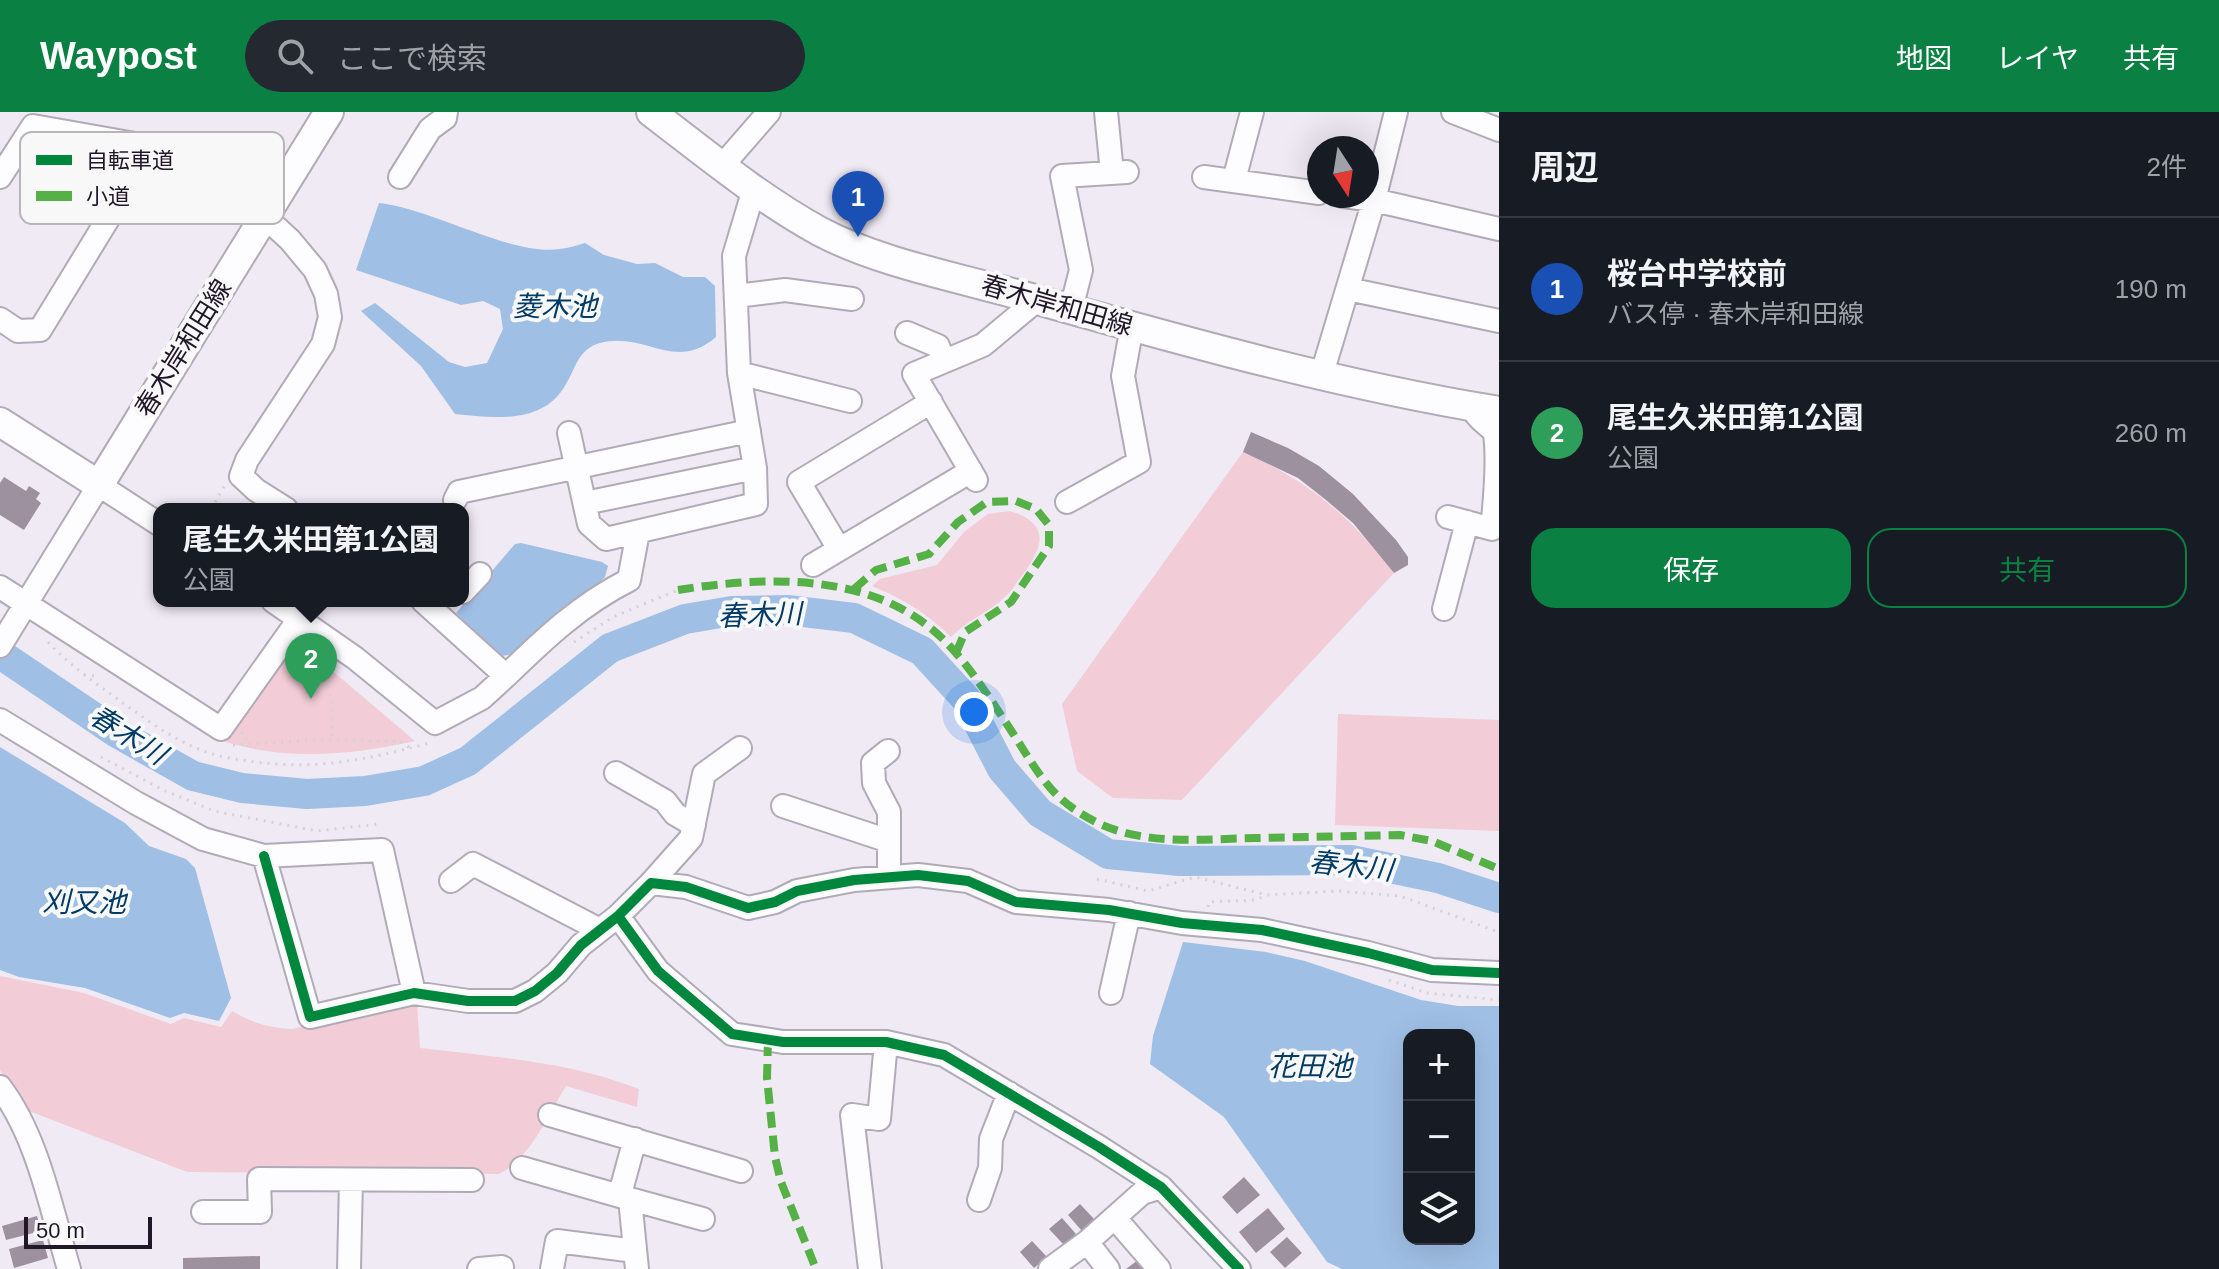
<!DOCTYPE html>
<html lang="ja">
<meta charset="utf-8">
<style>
:root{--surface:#171b24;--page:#242831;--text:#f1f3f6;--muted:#9ea1a6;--line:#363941;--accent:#0b8043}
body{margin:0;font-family:Arial,"Noto Sans JP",sans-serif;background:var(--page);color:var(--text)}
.controls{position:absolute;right:24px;bottom:24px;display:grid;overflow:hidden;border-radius:16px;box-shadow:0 8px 32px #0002}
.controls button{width:72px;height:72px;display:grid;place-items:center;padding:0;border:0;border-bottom:2px solid var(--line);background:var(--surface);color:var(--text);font:40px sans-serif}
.compass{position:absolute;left:1307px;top:24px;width:72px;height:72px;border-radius:50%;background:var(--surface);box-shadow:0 8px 32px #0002;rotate:168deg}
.scale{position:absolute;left:24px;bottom:20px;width:128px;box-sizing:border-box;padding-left:8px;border:4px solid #201728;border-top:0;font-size:22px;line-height:28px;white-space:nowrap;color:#201728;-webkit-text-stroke:6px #f8f8f8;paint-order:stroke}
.you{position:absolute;left:974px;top:600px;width:28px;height:28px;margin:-20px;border:6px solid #fff;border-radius:50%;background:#1a73e8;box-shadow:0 0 0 12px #1a73e833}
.badge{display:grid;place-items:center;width:52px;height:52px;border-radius:50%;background:var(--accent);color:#fff;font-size:26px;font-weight:700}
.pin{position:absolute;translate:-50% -66px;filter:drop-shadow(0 2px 4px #0008)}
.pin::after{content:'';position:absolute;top:42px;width:28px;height:24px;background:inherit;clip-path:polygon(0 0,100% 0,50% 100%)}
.popup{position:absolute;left:153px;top:391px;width:316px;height:104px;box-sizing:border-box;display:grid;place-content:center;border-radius:16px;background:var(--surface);filter:drop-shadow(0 2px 6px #0005);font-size:26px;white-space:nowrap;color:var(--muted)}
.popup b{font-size:30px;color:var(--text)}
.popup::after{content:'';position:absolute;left:50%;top:100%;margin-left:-16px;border:16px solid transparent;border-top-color:var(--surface)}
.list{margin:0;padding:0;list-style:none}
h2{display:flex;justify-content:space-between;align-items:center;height:104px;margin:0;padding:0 32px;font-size:34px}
h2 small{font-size:26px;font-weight:400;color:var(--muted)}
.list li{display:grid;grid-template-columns:52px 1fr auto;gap:24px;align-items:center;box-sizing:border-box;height:144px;padding:0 32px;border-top:2px solid var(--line)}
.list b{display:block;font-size:30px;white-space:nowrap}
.list p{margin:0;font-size:26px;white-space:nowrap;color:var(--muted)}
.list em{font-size:26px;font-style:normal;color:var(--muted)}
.actions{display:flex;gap:16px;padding:24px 32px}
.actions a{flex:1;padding:18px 0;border:2px solid var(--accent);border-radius:24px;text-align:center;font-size:28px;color:var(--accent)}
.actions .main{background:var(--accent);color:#fff}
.icon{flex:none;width:44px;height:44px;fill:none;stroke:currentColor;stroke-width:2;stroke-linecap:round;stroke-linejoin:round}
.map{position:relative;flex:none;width:1499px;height:1157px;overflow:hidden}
header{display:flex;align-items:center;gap:48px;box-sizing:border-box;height:112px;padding:0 40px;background:var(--accent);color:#fff}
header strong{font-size:38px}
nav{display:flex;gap:44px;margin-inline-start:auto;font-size:28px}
.search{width:560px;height:72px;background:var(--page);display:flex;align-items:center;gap:20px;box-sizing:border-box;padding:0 28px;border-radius:44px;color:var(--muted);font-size:30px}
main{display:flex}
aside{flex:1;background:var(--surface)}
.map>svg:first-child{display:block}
.green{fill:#f2ccd6}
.water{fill:#9fbfe5;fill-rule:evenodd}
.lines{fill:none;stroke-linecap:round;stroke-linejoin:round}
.river{stroke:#9fbfe5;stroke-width:30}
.building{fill:#9d919f}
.minor-casing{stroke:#b1aab7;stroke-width:26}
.major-casing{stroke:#b1aab7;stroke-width:32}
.path{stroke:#d4d2d6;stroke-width:3;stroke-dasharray:2 6;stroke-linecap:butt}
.minor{stroke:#fdfcfe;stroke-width:22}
.major{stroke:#fdfcfe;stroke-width:28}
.quiet{stroke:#55b145;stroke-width:8;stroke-dasharray:16 8;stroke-linecap:butt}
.cycleway-casing{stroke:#f8f8f8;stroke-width:15}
.cycleway{stroke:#00873e;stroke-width:10}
.labels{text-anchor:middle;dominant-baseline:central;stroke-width:8;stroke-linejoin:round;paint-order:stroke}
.street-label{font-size:26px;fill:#201728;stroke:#f8f8f8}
.water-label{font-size:28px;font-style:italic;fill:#013b68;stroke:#f8f8f8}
.key{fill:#f8f8f8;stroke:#b7b4ba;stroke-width:2}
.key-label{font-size:22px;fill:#201728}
</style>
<header>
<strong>Waypost</strong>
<div class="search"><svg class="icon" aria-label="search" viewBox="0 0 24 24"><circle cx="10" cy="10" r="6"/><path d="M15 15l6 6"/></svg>ここで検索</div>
<nav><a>地図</a><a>レイヤ</a><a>共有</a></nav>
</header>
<main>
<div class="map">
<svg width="1499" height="1157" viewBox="0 0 1499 1157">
<rect width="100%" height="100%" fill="#f0eaf5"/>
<path class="green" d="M 1243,340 C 1309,369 1351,405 1394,461 L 1182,688 L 1113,686 L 1077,659 L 1062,592 Z
M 1010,399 C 1052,412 1043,436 1021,465 C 1016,471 1012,479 1006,484 C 990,500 967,508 951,525 C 927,501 903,487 872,474 L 880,467 L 937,453 L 964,420 L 988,402 Z
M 298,536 L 309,539 L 415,629 C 353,643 288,649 226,630 L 287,544 Z
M 1338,602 L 1499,608 L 1499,719 L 1335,713 Z
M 0,864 L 84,881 L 171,912 L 184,906 L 221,915 L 232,899 C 252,911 269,916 292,917 L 417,890 L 420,936 C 494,945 569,949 639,977 L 637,995 L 566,974 C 548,1003 531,1046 499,1062 L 187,1060 L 24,997 L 0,958 Z"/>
<path class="water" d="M 379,91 C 434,97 510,144 560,137 C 569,136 577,133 585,131 L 604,143 L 637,152 L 655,151 L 683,165 L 705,165 L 715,174 L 716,225 C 674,261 646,219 600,231 C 578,237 576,256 566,272 C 544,313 493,306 455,302 L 421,254 L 361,199 L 375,191 L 449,250 L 465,255 L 487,251 L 503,217 L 500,197 L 483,189 L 461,193 L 356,158 Z
M 521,431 L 602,450 L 608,454 L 605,465 L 594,476 L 551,506 L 515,542 L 501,544 L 456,501 L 515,432 Z
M 0,635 L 125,711 L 149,734 L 186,747 L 195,756 L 231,886 L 219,909 L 184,901 L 170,906 L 85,876 L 19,865 L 0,858 Z
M 1183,830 L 1266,840 L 1305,849 L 1421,888 L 1458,894 L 1499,894 L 1499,1157 L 1342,1157 L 1327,1150 L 1224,1005 L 1150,952 L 1153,924 ZM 1469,923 L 1469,1127 L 1409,1127 L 1409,923 Z"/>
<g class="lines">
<path class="river" d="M 0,542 L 117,621 L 193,664 L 242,676 L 307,682 L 365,679 L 424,669 L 468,649 L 610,536 L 685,507 L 732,499 L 787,498 L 854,506 L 922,539 L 966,587 L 1002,657 L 1040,701 L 1108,742 L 1180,749 L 1351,748 L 1438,766 L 1499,786"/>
</g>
<path class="building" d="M 1251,320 L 1288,336 L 1319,354 L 1353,382 L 1396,428 L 1408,445 L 1408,453 L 1394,461 L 1353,411 L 1326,388 L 1298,366 L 1243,340 Z
M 4,365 L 26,379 L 29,374 L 40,381 L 36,387 L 41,391 L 24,418 L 0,403 L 0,371 Z
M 1244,1065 L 1260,1083 L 1237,1102 L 1222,1085 Z
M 1080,1092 L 1095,1108 L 1082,1119 L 1068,1103 Z
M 1268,1096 L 1285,1117 L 1256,1141 L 1239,1120 Z
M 37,1104 L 41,1119 L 6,1128 L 2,1114 Z
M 1062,1106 L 1076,1122 L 1064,1133 L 1049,1117 Z
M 1287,1125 L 1302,1141 L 1285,1156 L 1270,1140 Z
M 43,1128 L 48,1146 L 14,1156 L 9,1137 Z
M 1032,1129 L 1047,1145 L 1034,1156 L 1020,1140 Z
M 260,1144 L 260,1157 L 183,1157 L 183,1146 Z
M 1142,1145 L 1150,1157 L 1126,1157 Z"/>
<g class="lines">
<g class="minor-casing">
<path id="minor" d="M 1106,0 L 1112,61
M 1453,0 L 1499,18
M 722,54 L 769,0
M 0,65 L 33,14 L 152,35 L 264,104 L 290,128 L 315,158 L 326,182 L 330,205 L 323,232 L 247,348 L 241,364 L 256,378 L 286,397
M 400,65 L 430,17 L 445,6 L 446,0
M 1204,65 L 1319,81
M 1234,68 L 1252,0
M 1343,84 L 1374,88 L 1499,117
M 1348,177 L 1499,209
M 736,184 L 785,178 L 852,187
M 1071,197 L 1081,158 L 1062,64 L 1127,60
M 0,207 L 18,219 L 40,218 L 152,35
M 907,221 L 938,234 L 944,249
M 739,261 L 850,289
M 1321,265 L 1374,88 L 1396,0
M 569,321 L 589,412 L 606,427 L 756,392 L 755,356 L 739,261 L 734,144 L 754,77
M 976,368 L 914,262 L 983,233 L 1037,188
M 455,388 L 459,380 L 749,319
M 1067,390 L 1139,350 L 1123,264 L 1132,214
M 585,391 L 755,356
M 1448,405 L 1492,417 C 1495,389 1499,350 1495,322 C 1491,313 1478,310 1471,294
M 839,437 L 799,370 L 931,290
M 813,453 L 971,359
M 0,475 L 221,617 L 299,507
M 463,480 L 480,462
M 273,489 L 355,546 L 435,611 L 482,586 L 506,564 L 423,489
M 1444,497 L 1467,410
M 0,534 L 99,373 L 159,412
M 506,564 C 544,527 581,492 629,468 L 638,420
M 0,608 L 136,691 L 203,727 L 264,744 L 382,738 L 414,881
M 888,639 L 873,651 L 874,671 L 889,700 L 889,765
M 616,661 L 665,689 L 675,702 L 694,713
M 783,694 L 889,729
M 264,744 L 310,905 L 414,881 L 468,889 L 515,889 L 535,879 L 557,861 L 581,833 L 618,804 L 651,771 L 686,775 L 748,796 L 775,790 L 797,779 L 854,768 L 918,763 L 968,769 L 1016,790 L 1109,798 L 1182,811 L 1262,818 L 1368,841 L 1432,858 L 1499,861
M 451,769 L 473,752 L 600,818
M 651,771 L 691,726 L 704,662 L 740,636
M 618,804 L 658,859 L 732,922 L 783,930 L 886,930 L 944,943 L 1099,1035 L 1161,1075 L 1239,1157
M 1111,881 L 1129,801
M 0,975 C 38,1025 51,1097 69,1157
M 550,1003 L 741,1059
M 522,1056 L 630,1087 L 637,1157
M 620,1082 L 635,1027
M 630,1087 L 703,1107
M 979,1088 L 990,1056 L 991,1027 L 1009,981
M 203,1100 L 260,1100 L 259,1067 L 472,1068
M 1115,1106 L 1159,1157
M 1087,1130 L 1108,1157
M 349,1157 L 351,1068
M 479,1157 L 502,1155
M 552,1157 L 557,1129 L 635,1139
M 870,1157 L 852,1003 L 879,1007 L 886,930
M 1050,1157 L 1087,1130 L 1142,1081 L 1161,1075"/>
</g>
<g class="major-casing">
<path id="major" d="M 651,0 C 705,41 759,86 819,119 C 879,151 961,166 1027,185 C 1183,229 1339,273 1499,299
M 0,310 L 99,373 L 329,0"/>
</g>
<path class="path" d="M 211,397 L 225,373
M 48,530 C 70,554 97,572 123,591 C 148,609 173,627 201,638 C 216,644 233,647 249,649 C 314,659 366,648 429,631
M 574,530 L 615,504 L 678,478
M 299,543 L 300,558 C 338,561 332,600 332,628
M 84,563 L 100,564
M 241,620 L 245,623 L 248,634
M 233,633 L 317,628 L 399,629 L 410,636
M 101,645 L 161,677 L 214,699 L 317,719 L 379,712
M 1097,767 L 1148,779 L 1195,765 L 1267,783 L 1338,779 L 1400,784 L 1499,820
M 1208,795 L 1209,790 L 1255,788 L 1267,783
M 1389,868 L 1427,881 L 1499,888"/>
<use href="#minor" class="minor"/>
<use href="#major" class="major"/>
<path class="quiet" d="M 854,477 L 876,458 L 929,442 L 958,410 L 987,390 L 1016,389 L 1036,397 L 1049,413 L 1049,434 L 1011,490 L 965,520 L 956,541
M 678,478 C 760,465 859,460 928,514 C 961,539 991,588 1014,623 C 1041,665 1052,689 1100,712 C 1149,734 1204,727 1255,726 C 1304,725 1352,724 1400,723 L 1432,729 L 1499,757
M 768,928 L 767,966 L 775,1045 L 781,1070 L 816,1157"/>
<g class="cycleway-casing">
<path id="cycleway" d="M 264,744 L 310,905 L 414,881 L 468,889 L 515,889 L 535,879 L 557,861 L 581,833 L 618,804 L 651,771 L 686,775 L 748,796 L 775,790 L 797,779 L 854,768 L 918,763 L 968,769 L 1016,790 L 1109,798 L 1182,811 L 1262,818 L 1368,841 L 1432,858 L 1499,861
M 618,804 L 658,859 L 732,922 L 783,930 L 886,930 L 944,943 L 1099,1035 L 1161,1075 L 1239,1157"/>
</g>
<use href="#cycleway" class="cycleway"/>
</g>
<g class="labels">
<g class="street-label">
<text transform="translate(1057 193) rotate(16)">春木岸和田線</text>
<text transform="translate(183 236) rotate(-58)">春木岸和田線</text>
</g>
<g class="water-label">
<text x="555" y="194">菱木池</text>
<text transform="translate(760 503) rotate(-2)">春木川</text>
<text transform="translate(128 623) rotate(32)">春木川</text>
<text transform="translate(1351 754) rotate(6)">春木川</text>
<text x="84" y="790">刈又池</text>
<text x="1310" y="954">花田池</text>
</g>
</g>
<rect x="20" y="20" width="264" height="92" rx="12" class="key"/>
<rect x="36" y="43" width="36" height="10" fill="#00873e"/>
<rect x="36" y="79" width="36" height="10" fill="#55b145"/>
<g class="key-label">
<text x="86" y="56">自転車道</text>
<text x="86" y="92">小道</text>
</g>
</svg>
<div class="controls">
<button>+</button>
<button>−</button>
<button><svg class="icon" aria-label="layers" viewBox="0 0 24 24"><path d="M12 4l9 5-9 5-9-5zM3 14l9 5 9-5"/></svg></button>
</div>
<svg class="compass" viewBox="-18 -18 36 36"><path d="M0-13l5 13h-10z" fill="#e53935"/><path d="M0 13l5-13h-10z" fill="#9ea1a6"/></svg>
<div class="scale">50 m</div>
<div class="you"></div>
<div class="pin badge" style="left:858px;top:125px;background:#1a4fb4">1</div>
<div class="pin badge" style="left:311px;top:587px;background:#2e9e5b">2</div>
<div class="popup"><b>尾生久米田第1公園</b>公園</div>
</div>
<aside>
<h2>周辺<small>2件</small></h2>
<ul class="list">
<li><span class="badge" style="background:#1a4fb4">1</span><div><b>桜台中学校前</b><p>バス停 · 春木岸和田線</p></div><em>190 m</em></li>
<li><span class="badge" style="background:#2e9e5b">2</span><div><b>尾生久米田第1公園</b><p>公園</p></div><em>260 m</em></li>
</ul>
<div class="actions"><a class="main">保存</a><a>共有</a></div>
</aside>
</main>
